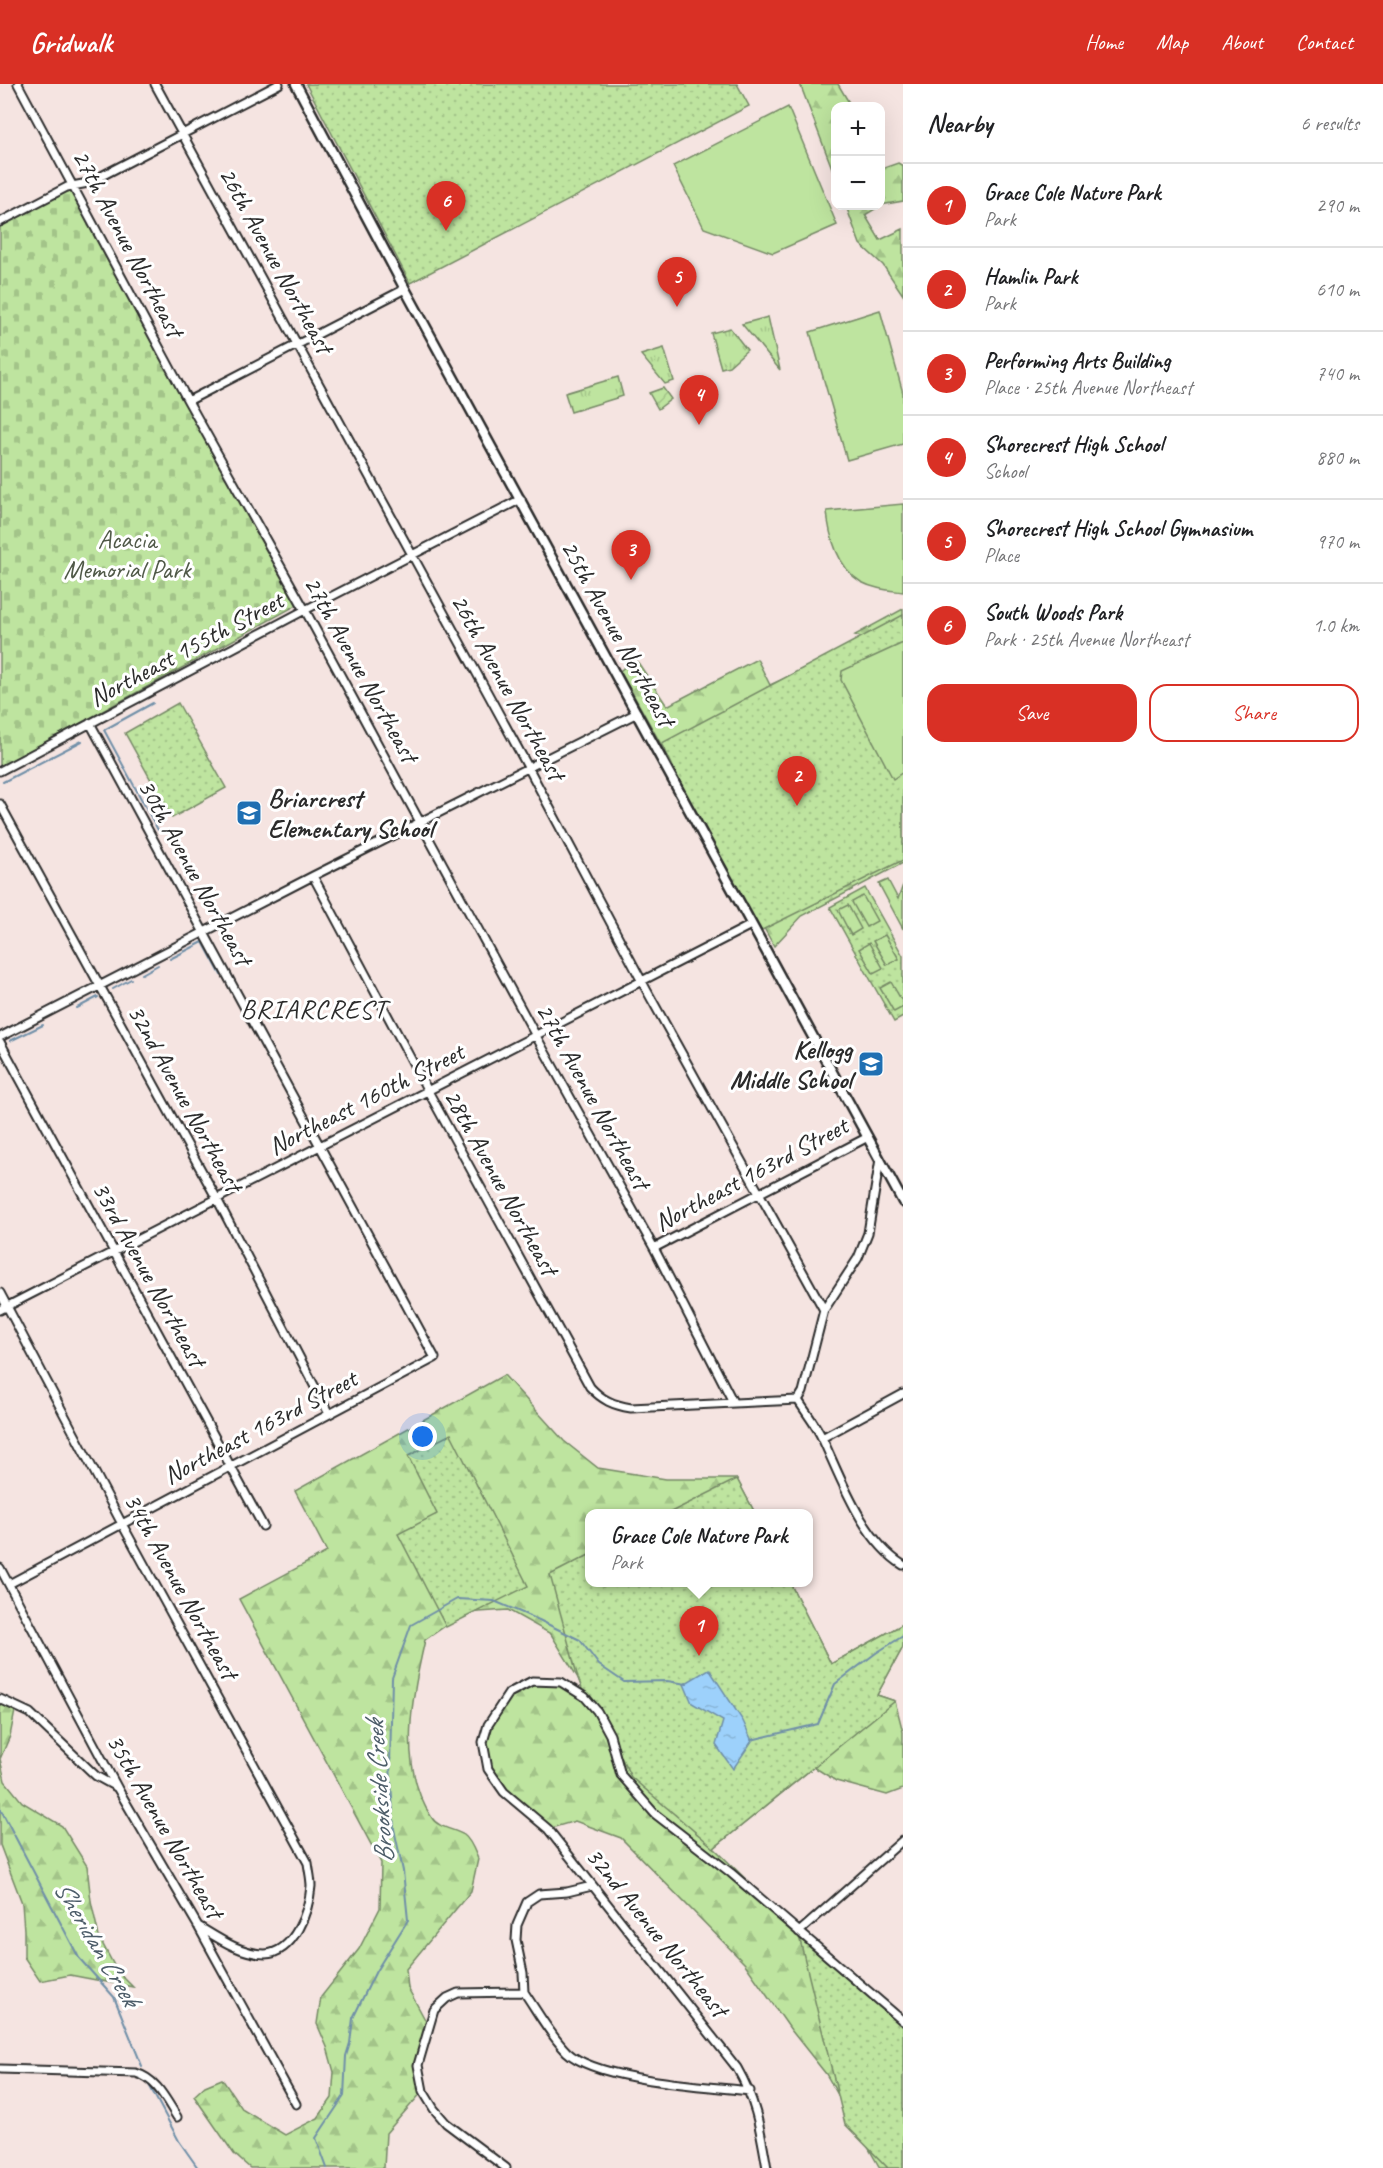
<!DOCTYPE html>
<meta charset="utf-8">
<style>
:root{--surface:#fff;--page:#f2f2f2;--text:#202124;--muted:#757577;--line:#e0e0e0;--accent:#d93025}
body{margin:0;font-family:Caveat,sans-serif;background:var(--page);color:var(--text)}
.controls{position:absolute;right:18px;top:18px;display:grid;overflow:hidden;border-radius:12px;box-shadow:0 6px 24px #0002}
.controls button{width:54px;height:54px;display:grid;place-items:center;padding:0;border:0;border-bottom:2px solid var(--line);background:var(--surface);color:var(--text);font:30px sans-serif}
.you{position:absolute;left:423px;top:1353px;width:21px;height:21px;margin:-15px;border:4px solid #fff;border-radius:50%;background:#1a73e8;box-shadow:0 0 0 9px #1a73e833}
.badge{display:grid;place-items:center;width:39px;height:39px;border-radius:50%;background:var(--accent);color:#fff;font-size:20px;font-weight:700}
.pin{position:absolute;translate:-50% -50px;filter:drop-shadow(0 2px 3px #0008)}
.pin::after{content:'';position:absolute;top:32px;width:21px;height:18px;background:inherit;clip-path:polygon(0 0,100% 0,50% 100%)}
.popup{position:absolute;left:585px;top:1425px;width:228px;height:78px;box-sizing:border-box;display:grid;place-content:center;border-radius:12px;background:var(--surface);filter:drop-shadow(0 2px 4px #0005);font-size:20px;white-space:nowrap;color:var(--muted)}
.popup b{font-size:22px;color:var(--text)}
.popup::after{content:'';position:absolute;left:50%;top:100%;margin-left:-12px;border:12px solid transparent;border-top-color:var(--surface)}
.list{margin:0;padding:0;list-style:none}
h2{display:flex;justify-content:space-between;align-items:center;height:78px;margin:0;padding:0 24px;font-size:26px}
h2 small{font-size:20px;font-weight:400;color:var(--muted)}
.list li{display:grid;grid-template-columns:39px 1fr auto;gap:18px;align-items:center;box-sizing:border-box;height:84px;padding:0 24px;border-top:2px solid var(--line)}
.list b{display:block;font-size:22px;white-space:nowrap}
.list p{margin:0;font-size:20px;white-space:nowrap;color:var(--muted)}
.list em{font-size:20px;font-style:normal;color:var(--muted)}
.actions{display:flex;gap:12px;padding:18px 24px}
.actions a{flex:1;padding:14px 0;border:2px solid var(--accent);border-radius:18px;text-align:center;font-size:21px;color:var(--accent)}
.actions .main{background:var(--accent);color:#fff}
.map{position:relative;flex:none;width:903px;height:2084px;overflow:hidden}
header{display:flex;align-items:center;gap:36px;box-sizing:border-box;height:84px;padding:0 30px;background:var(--accent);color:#fff}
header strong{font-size:28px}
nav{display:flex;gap:33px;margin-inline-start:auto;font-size:21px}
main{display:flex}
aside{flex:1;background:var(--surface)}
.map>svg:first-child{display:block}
.grass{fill:url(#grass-tufts);stroke:#748865;stroke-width:1.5}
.forest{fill:url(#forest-firs);stroke:#748865;stroke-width:1.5}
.cemetery{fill:url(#cemetery-stones);stroke:#748865;stroke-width:1.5}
.park{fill:url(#park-dots);stroke:#748865;stroke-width:1.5}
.garden{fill:url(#garden-furrows);stroke:#748865;stroke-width:1.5}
.pitch{fill:#bee49f;stroke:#748865;stroke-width:1.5}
.water{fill:url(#water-ripples);stroke:#6f8fa8;stroke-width:1.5}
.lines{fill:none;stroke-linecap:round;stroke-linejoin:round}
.stream{stroke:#6f8fa8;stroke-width:2}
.minor-casing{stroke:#2b2b2b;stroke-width:11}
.tertiary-casing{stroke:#2b2b2b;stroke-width:13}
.minor{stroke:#fff;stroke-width:7}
.tertiary{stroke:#fff;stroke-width:8}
.labels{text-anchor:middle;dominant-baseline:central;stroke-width:6;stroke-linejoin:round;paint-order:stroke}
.street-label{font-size:26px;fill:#2b2b2b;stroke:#fff}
.park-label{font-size:26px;fill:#505948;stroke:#fff}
.poi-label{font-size:26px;font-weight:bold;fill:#2b2b2b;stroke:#fff;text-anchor:start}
.neighbourhood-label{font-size:27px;letter-spacing:1.5px;fill:#2b2b2b;stroke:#fff}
.water-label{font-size:27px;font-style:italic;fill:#4d5d69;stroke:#fff}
</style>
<header>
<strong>Gridwalk</strong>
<nav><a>Home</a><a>Map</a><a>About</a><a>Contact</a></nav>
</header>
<main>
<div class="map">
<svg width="903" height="2084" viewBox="0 0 903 2084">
<defs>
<pattern id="grass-tufts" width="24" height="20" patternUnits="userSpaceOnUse" patternTransform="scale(1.5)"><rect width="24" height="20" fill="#bee49f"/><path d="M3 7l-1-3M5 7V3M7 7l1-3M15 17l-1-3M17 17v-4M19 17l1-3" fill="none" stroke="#a3c489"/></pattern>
<pattern id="forest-firs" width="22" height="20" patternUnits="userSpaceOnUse" patternTransform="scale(1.5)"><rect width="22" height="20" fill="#bee49f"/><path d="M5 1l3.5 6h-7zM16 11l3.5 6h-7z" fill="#a3c489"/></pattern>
<pattern id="cemetery-stones" width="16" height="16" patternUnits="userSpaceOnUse" patternTransform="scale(1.5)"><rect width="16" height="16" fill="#bee49f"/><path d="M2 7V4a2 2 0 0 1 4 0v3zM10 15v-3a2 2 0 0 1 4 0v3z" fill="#a3c489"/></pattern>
<pattern id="park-dots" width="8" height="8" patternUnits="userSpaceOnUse" patternTransform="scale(1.5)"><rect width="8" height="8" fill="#bee49f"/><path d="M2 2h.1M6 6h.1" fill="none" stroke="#a3c489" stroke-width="1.8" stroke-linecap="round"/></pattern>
<pattern id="garden-furrows" width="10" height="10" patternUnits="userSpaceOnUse" patternTransform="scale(1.5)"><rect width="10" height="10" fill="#bee49f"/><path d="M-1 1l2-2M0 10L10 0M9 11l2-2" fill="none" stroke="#a3c489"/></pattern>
<pattern id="water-ripples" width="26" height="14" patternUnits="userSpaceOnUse" patternTransform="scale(1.5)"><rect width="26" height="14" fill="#9dd1fb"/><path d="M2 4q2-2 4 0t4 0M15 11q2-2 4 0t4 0" fill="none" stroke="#87b4d7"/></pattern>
</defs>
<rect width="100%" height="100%" fill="#f5e4e1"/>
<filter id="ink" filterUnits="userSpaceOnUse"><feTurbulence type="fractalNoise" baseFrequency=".0167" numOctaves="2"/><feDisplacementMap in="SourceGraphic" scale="12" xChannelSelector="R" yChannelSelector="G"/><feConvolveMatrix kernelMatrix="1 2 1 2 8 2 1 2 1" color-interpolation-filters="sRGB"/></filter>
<g filter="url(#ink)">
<path class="grass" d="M 768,233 L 780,286 L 742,240 Z
M 730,244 L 747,266 L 729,282 L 721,284 L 711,249 Z
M 664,264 L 674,297 L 665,300 L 641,271 Z
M 618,293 L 623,312 L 571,328 L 565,309 Z"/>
<path class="forest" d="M 800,0 L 838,0 L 851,22 L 836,22 L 835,92 Z
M 898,79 L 903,82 L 903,117 L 880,121 L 881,85 Z
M 846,122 L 880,122 L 865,131 L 880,156 L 903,145 L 903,211 L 883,181 L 860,160 Z
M 903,525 L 903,551 L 870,556 L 855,551 Z
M 635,574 L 667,622 L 757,575 L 770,601 L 790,592 L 903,688 L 903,779 L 802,832 L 774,862 L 620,587 Z
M 504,1291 L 564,1357 L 598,1384 L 666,1395 L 737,1395 L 755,1429 L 590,1430 L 590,1498 L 790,1499 L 831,1580 L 903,1540 L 903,1563 L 877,1611 L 895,1617 L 903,1648 L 903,1705 L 887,1711 L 836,1697 L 814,1683 L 714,1764 L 800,1848 L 903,1936 L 903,2084 L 880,2084 L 826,1990 L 791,1946 L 745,1880 L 621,1754 L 575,1737 L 548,1745 L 504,1708 L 488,1685 L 483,1658 L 509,1609 L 532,1597 L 561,1598 L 585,1612 L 578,1594 L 551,1550 L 508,1526 L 464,1529 L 425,1556 C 412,1613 397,1682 432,1734 C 438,1744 455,1745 464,1751 C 471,1756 475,1768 478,1775 L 471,1807 L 406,1885 L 408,1904 L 428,1941 L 418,1981 L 423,2007 L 386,2049 L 384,2084 L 250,2084 L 234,2070 L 194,2012 L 205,2002 L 222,1995 L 243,2026 L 285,2051 L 318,2034 L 332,2014 L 334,1988 L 327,1963 L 317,1940 L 321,1913 L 359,1865 L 380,1824 L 381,1779 L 239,1515 L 327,1468 L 295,1407 Z
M 0,1615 L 16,1622 L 10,1652 L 0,1675 L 5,1697 L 22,1718 L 62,1742 L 87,1782 L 91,1817 L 99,1853 L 117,1887 L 133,1903 L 70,1891 L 40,1897 L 24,1873 L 24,1846 L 22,1819 L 0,1761 Z"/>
<path class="cemetery" d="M 72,99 L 297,521 L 0,683 L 0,137 Z"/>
<path class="park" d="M 306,0 L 737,0 L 749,22 L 410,199 Z
M 903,531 L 903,776 L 756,849 L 714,772 L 662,659 Z
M 178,619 L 226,704 L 172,734 L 125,649 Z
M 865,804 L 903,872 L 903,933 L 894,938 L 830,823 Z
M 451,1350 L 528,1502 L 446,1543 L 398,1450 L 437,1430 L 408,1372 Z
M 737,1395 L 755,1429 L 669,1429 Z
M 589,1471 L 590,1498 L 790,1499 L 831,1580 L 903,1540 L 903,1563 L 877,1611 L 895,1617 L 714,1764 L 631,1693 L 610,1651 L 585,1613 L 578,1594 L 550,1491 Z
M 799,1852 L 903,1940 L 903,2084 L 888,2084 L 845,2040 Z"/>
<path class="garden" d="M 663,304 L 671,315 L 658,325 L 649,309 Z"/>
<path class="pitch" d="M 788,23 L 837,141 L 773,169 L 704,144 L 673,82 Z
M 880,226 L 903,309 L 903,360 L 847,376 L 810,248 Z
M 903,420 L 903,508 C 889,506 874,505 861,498 C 838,484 829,452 827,427 Z
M 903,559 L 903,688 L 893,695 L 841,596 L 842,587 Z
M 888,796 L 898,815 L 903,801 L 903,845 L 879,800 Z
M 863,812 L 877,837 L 866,843 L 852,818 Z
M 848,821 L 861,845 L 851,851 L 838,826 Z
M 885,851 L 899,875 L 887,881 L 873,857 Z
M 869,859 L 883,884 L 873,889 L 859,865 Z
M 891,898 L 903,919 L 903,923 L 894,928 L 880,904 Z"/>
<path class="water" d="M 709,1585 L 743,1637 L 752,1657 L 733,1685 L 716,1661 L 723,1637 L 692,1619 L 684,1600 Z"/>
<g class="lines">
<path class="stream" d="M 153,619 L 104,646 L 158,746
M 3,698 L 82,657
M 170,875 L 203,858 L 221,891
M 142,890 L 158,881
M 113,905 L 131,895
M 77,924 L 98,913
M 10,957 L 43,941
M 751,1656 L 818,1640 L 835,1600 L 876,1569 L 903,1552
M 0,1724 L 79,1874 L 114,1913 L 142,1982
M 147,1997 L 179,2057 L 198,2084
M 327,2084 L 316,2054 L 344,2012 L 346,1972 L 350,1959 L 353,1934 L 376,1887 L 408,1836 L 403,1787 L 394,1745 L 390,1681 L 392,1594 L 411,1541 L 457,1515 L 494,1517 L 539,1536 L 580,1556 L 599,1581 L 624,1598 L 667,1597 L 687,1600"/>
<g class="minor-casing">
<path id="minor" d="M 18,0 L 188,317 L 305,526 L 536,952 L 654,1164 L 733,1318
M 155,0 L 528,683 L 647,907 L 824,1226
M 0,138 L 67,103 L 88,99 L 279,0
M 188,317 L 405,205
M 0,687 L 305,526 L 521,415
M 0,720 L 217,1115 L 329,1330
M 313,792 L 428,1007 L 590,1303 C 602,1316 613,1321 631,1324 L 798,1316
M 0,953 L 313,792 L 637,629
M 0,958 L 263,1442
M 654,1164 L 868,1053
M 0,1209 L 122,1440 L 308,1779 C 309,1787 311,1795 311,1802 C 309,1827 294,1869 265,1870 C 240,1870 218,1854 198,1842
M 0,1226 L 751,841
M 798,1316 L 803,1308 L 824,1226 L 858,1174 L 868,1149 L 880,1075
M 798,1316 C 806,1329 817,1342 823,1356 C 842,1397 863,1456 903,1481
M 822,1354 L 903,1310
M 0,1484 L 118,1705 L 198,1842 L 296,2020
M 9,1500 L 435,1274 L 90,639
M 0,1615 L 30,1629 L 96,1692 L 116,1703
M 799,1848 L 903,1756
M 524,1908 C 537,1927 550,1951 567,1968 C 598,1997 706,2002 750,2007
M 0,1985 L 136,1989 C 157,1995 166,2016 177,2033
M 506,2084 L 446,2039 L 434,2025 L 423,2007 L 418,1981 L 434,1926 L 447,1914 L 458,1909 L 524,1908 L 523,1889 L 516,1856 L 517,1841 L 527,1818 L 539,1810 L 567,1808 L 592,1802
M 767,2084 C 760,2045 757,2019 737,1984 L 548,1745 L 504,1708 L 488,1685 L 483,1658 L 488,1641 L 509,1609 L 532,1597 L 561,1598 L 585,1613 L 597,1627 L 610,1651 L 621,1691 L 655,1730 L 731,1789 L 903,1937"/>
</g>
<g class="tertiary-casing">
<path id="tertiary" d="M 296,0 L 405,205 L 903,1118"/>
</g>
<use href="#minor" class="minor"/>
<use href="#tertiary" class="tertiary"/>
</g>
</g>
<defs>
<g id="school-square" transform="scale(1.35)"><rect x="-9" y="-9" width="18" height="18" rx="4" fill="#1f6fb2" stroke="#fff"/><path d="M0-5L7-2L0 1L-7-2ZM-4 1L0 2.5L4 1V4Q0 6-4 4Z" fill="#fff"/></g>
</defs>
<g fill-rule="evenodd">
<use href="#school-square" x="249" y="729"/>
<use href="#school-square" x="871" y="980"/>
</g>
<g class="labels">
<g class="street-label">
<text transform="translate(128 159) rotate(62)">27th Avenue Northeast</text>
<text transform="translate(276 176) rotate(61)">26th Avenue Northeast</text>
<text transform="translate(618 549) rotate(61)">25th Avenue Northeast</text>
<text transform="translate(186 565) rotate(-28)">Northeast 155th Street</text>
<text transform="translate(361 585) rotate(61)">27th Avenue Northeast</text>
<text transform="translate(508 603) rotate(61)">26th Avenue Northeast</text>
<text transform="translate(195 788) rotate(61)">30th Avenue Northeast</text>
<text transform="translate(593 1012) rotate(61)">27th Avenue Northeast</text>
<text transform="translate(185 1014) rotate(61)">32nd Avenue Northeast</text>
<text transform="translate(366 1015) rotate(-27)">Northeast 160th Street</text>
<text transform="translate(751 1090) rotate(-28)">Northeast 163rd Street</text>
<text transform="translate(501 1098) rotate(61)">28th Avenue Northeast</text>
<text transform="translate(149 1190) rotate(61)">33rd Avenue Northeast</text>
<text transform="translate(260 1343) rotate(-28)">Northeast 163rd Street</text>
<text transform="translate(181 1502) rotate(61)">34th Avenue Northeast</text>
<text transform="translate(165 1742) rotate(60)">35th Avenue Northeast</text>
<text transform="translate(657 1848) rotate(51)">32nd Avenue Northeast</text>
</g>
<g class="park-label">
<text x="127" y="455">Acacia<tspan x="127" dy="30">Memorial Park</tspan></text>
</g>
<g class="poi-label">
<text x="268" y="714">Briarcrest<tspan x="268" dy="30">Elementary School</tspan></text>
<text x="852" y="965" text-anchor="end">Kellogg<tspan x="852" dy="30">Middle School</tspan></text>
</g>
<g class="neighbourhood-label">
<text x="314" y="925">BRIARCREST</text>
</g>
<g class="water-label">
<text transform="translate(379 1708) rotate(-94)">Brookside Creek</text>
<text transform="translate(97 1859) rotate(59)">Sheridan Creek</text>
</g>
</g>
</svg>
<div class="controls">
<button>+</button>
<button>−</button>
</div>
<div class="you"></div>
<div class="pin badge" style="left:699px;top:1572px">1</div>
<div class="popup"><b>Grace Cole Nature Park</b>Park</div>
<div class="pin badge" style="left:797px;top:722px">2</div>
<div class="pin badge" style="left:631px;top:496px">3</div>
<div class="pin badge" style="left:699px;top:341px">4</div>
<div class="pin badge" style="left:677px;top:223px">5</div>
<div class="pin badge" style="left:446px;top:147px">6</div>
</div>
<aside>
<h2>Nearby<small>6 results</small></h2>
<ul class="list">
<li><span class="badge">1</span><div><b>Grace Cole Nature Park</b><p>Park</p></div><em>290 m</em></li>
<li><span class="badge">2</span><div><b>Hamlin Park</b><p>Park</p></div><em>610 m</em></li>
<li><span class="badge">3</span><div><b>Performing Arts Building</b><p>Place · 25th Avenue Northeast</p></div><em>740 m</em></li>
<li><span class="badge">4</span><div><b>Shorecrest High School</b><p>School</p></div><em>880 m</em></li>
<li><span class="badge">5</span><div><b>Shorecrest High School Gymnasium</b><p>Place</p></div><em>970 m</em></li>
<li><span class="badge">6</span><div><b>South Woods Park</b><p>Park · 25th Avenue Northeast</p></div><em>1.0 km</em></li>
</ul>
<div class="actions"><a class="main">Save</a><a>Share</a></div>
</aside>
</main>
